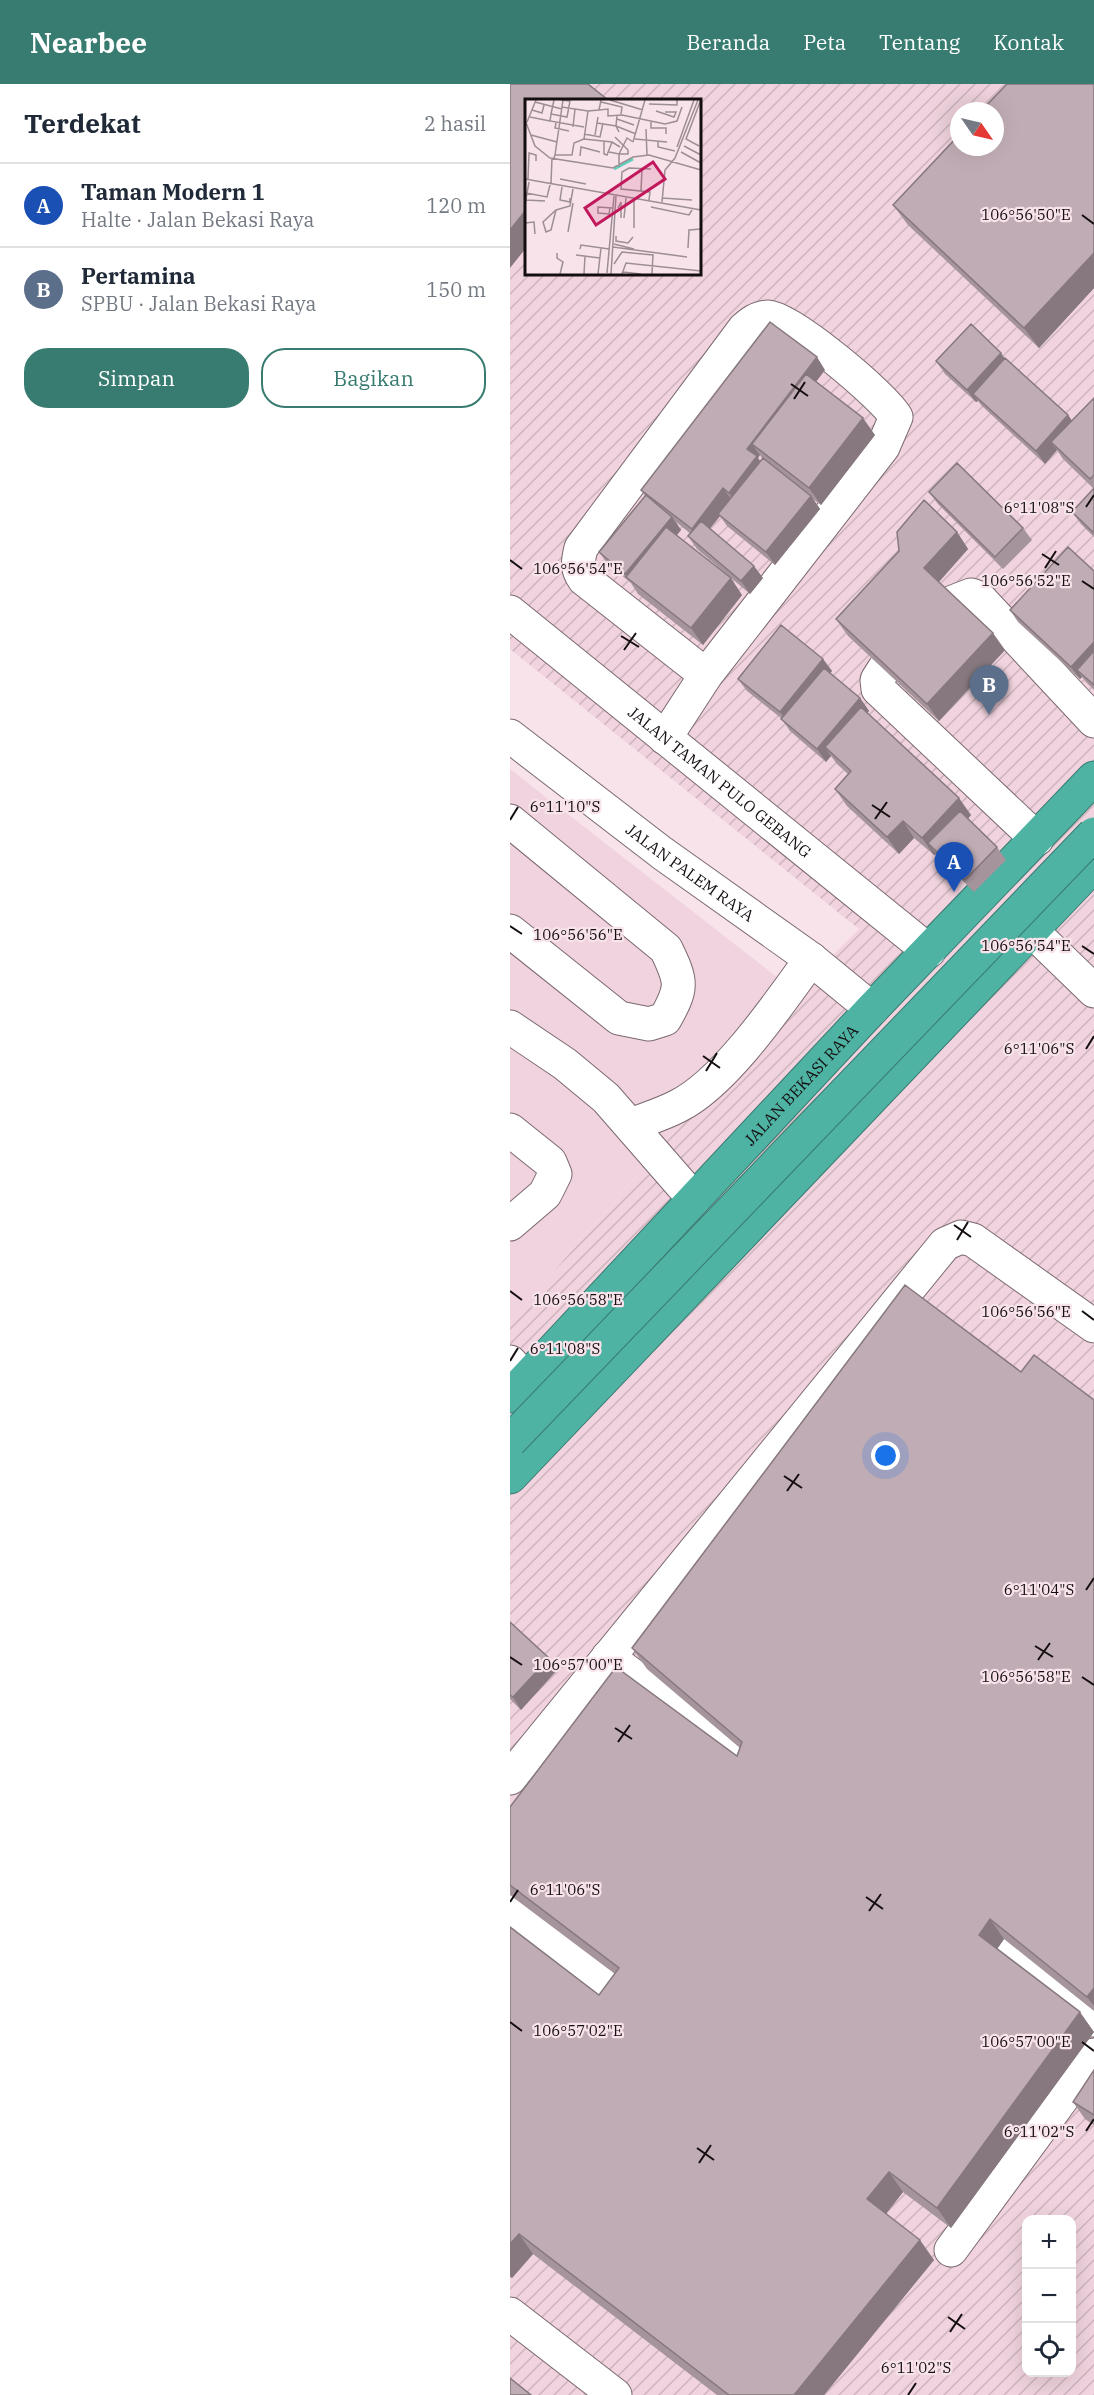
<!DOCTYPE html>
<html lang="id">
<meta charset="utf-8">
<style>
:root{--surface:#fff;--page:#f2f2f3;--text:#1f2937;--muted:#747a83;--line:#e0e1e3;--accent:#387c71}
body{margin:0;font-family:"IBM Plex Serif",serif;background:var(--page);color:var(--text)}
.controls{position:absolute;right:18px;bottom:18px;display:grid;overflow:hidden;border-radius:12px;box-shadow:0 6px 24px #0002}
.controls button{width:54px;height:54px;display:grid;place-items:center;padding:0;border:0;border-bottom:2px solid var(--line);background:var(--surface);color:var(--text);font:30px sans-serif}
.compass{position:absolute;left:440px;top:18px;width:54px;height:54px;border-radius:50%;background:var(--surface);box-shadow:0 6px 24px #0002;rotate:124deg}
.you{position:absolute;left:376px;top:1372px;width:21px;height:21px;margin:-15px;border:4px solid #fff;border-radius:50%;background:#1a73e8;box-shadow:0 0 0 9px #1a73e833}
.badge{display:grid;place-items:center;width:39px;height:39px;border-radius:50%;background:var(--accent);color:#fff;font-size:20px;font-weight:700}
.pin{position:absolute;translate:-50% -50px;filter:drop-shadow(0 2px 3px #0008)}
.pin::after{content:'';position:absolute;top:32px;width:21px;height:18px;background:inherit;clip-path:polygon(0 0,100% 0,50% 100%)}
.list{margin:0;padding:0;list-style:none}
h2{display:flex;justify-content:space-between;align-items:center;height:78px;margin:0;padding:0 24px;font-size:26px}
h2 small{font-size:20px;font-weight:400;color:var(--muted)}
.list li{display:grid;grid-template-columns:39px 1fr auto;gap:18px;align-items:center;box-sizing:border-box;height:84px;padding:0 24px;border-top:2px solid var(--line)}
.list b{display:block;font-size:22px;white-space:nowrap}
.list p{margin:0;font-size:20px;white-space:nowrap;color:var(--muted)}
.list em{font-size:20px;font-style:normal;color:var(--muted)}
.actions{display:flex;gap:12px;padding:18px 24px}
.actions a{flex:1;padding:14px 0;border:2px solid var(--accent);border-radius:24px;text-align:center;font-size:21px;color:var(--accent)}
.actions .main{background:var(--accent);color:#fff}
.icon{flex:none;width:33px;height:33px;fill:none;stroke:currentColor;stroke-width:2;stroke-linecap:round;stroke-linejoin:round}
.map{position:relative;flex:none;width:584px;height:2311px;overflow:hidden}
header{display:flex;align-items:center;gap:36px;box-sizing:border-box;height:84px;padding:0 30px;background:var(--accent);color:#fff}
header strong{font-size:28px}
nav{display:flex;gap:33px;margin-inline-start:auto;font-size:21px}
main{display:flex}
aside{flex:1;background:var(--surface)}
.map>svg:first-child{display:block}
.built{fill:#f0d3de}
.industrial{fill:url(#industrial-furrows);fill-rule:evenodd}
.lines{fill:none;stroke-linecap:round;stroke-linejoin:round}
.minor-casing{stroke:#7b6970;stroke-width:35}
.highway-casing{stroke:#3a7970;stroke-width:35}
.minor{stroke:#fff;stroke-width:33}
.highway{stroke:#4eb3a3;stroke-width:33}
.highway-bridge-casing{stroke:#3a7970;stroke-width:35;stroke-linecap:butt}
.highway-bridge{stroke:#4eb3a3;stroke-width:33}
.wall{fill:#a5949b;fill-rule:evenodd}
.shaded-wall{fill:#86787e}
.building{fill:#c0acb4;stroke:#86787e;stroke-width:1.5}
.ticks{fill:none;stroke:#140e10;stroke-width:2}
.labels{text-anchor:middle;dominant-baseline:central;stroke-width:4.5;stroke-linejoin:round;paint-order:stroke}
.street-label{font-size:16px;fill:#140e10;stroke:#f8e3eb}
.inset-river{fill:none;stroke:#5ecfbd;stroke-width:3}
.inset-road{fill:none;stroke:#9d8e93;stroke-width:1.5}
.view{fill:#c2185b;fill-opacity:0.15;stroke:#c2185b;stroke-width:3}
.inset-edge{fill:none;stroke:#140e10;stroke-width:3}
.ticks-label{font-size:15px;text-anchor:middle;fill:#140e10;stroke:#f8e3eb;stroke-width:4.5;stroke-linejoin:round;paint-order:stroke}
</style>
<header>
<strong>Nearbee</strong>
<nav><a>Beranda</a><a>Peta</a><a>Tentang</a><a>Kontak</a></nav>
</header>
<main>
<aside>
<h2>Terdekat<small>2 hasil</small></h2>
<ul class="list">
<li><span class="badge" style="background:#1a4fb4">A</span><div><b>Taman Modern 1</b><p>Halte · Jalan Bekasi Raya</p></div><em>120 m</em></li>
<li><span class="badge" style="background:#5c6f8a">B</span><div><b>Pertamina</b><p>SPBU · Jalan Bekasi Raya</p></div><em>150 m</em></li>
</ul>
<div class="actions"><a class="main">Simpan</a><a>Bagikan</a></div>
</aside>
<div class="map">
<svg width="584" height="2311" viewBox="0 0 584 2311">
<defs>
<pattern id="industrial-furrows" width="10" height="10" patternUnits="userSpaceOnUse" patternTransform="scale(1.5)"><rect width="10" height="10" fill="#f0d3de"/><path d="M-1 1l2-2M0 10L10 0M9 11l2-2" fill="none" stroke="#cdb4bd"/></pattern>
</defs>
<rect width="100%" height="100%" fill="#f8e3eb"/>
<path class="built" d="M 0,685 L 286,908 L 0,1238 Z"/>
<path class="industrial" d="M 0,0 L 584,0 L 584,2311 L 0,2311 L 0,1238 L 286,908 L 349,845 L 0,565 ZM 16,16 L 189,16 L 189,189 L 16,189 ZM 449,27 L 485,27 L 485,63 L 449,63 ZM 516,2136 L 562,2136 L 562,2288 L 516,2288 Z"/>
<g class="lines">
<g class="minor-casing">
<g id="minor">
<path d="M 443,518 L 461,511 L 469,514 L 584,637"/>
<path id="s1" d="M 0,528 L 419,867"/>
<path d="M 374,585 L 367,596 L 368,605 L 527,755"/>
<path id="s2" d="M 0,652 L 152,769 L 301,875 L 362,925"/>
<path d="M 155,654 L 196,591 L 373,363 L 386,333 C 375,313 281,234 258,233 C 248,233 241,239 234,245 L 71,464 C 68,477 66,484 74,495 L 196,591"/>
<path d="M 0,737 L 156,865 C 172,898 173,903 155,935 L 139,940 L 109,934 L 0,847"/>
<path d="M 521,846 L 584,907"/>
<path d="M 0,943 L 55,980 L 96,1014 L 184,1115"/>
<path d="M 121,1041 C 136,1035 153,1030 168,1022 C 215,999 270,918 301,875"/>
<path d="M 0,1046 L 40,1078 L 45,1090 L 35,1110 L 0,1140"/>
<path d="M 0,1278 L 16,1295"/>
<path d="M 98,1573 L 265,1698"/>
<path d="M 0,1694 L 435,1160 L 451,1153 L 463,1156 L 584,1242"/>
<path d="M 0,1823 L 101,1900"/>
<path d="M 453,1838 L 584,1936"/>
<path d="M 441,2166 L 584,1971"/>
<path d="M 0,2230 L 105,2311"/>
</g>
</g>
<g class="highway-casing">
<g id="highway">
<path id="s3" d="M 0,1312 L 362,925 L 584,694"/>
<path d="M 0,1393 L 584,781"/>
</g>
</g>
<use href="#minor" class="minor"/>
<use href="#highway" class="highway"/>
<g class="highway-bridge-casing">
<path id="highway-bridge" d="M 0,1357 L 584,750"/>
</g>
<use href="#highway-bridge" class="highway-bridge"/>
</g>
<path class="wall" d="M 584,0 L 584,204 L 529,264 L 398,141 L 383,121 Z
M 495,275 L 558,331 L 562,337 L 584,314 L 584,453 L 571,440 L 562,428 L 584,405 L 553,375 L 547,366 L 535,380 L 472,322 L 468,317 L 466,318 L 435,290 L 426,277 Z
M 315,286 L 306,297 L 365,351 L 311,421 L 303,415 L 310,425 L 265,481 L 217,442 L 210,432 L 200,444 L 253,494 L 240,510 L 187,465 L 178,452 L 181,450 L 166,438 L 171,446 L 167,451 L 232,511 L 193,561 L 128,510 L 121,499 L 98,480 L 89,468 L 135,412 L 131,406 ZM 250,371 L 252,374 L 250,377 L 248,374 Z
M 419,408 L 513,444 L 522,456 L 493,485 L 428,420 Z
M 447,448 L 458,465 L 429,498 L 495,566 L 429,637 L 338,552 L 326,535 Z
M 584,487 L 584,606 L 576,598 L 572,593 L 570,595 L 508,538 L 500,526 Z
M 313,575 L 322,587 L 320,589 L 350,614 L 359,627 L 357,629 L 461,731 L 458,735 L 487,763 L 496,776 L 464,808 L 426,770 L 424,771 L 404,754 L 389,770 L 337,722 L 325,705 L 338,690 L 327,680 L 321,672 L 316,678 L 280,647 L 271,634 L 237,607 L 228,595 Z
M 511,1288 L 584,1316 L 584,1927 L 494,1855 L 487,1865 L 584,1948 L 441,2144 L 393,2108 L 376,2130 L 424,2176 L 314,2311 L 207,2311 L 23,2170 L 2,2194 L 0,2193 L 0,1843 L 89,1911 L 105,1890 L 0,1811 L 0,1723 L 227,1672 L 230,1664 L 137,1585 L 122,1564 Z
M 0,1538 L 39,1574 L 47,1586 L 11,1626 L 0,1615 Z
M 584,1986 L 584,2041 L 575,2035 L 563,2018 Z"/>
<path class="shaded-wall" d="M 16,126 L 16,164 L 0,184 L 0,146 Z
M 584,169 L 584,204 L 529,264 L 514,244 Z
M 491,269 L 500,282 L 463,310 L 468,317 L 466,318 L 457,306 Z
M 307,273 L 315,286 L 253,368 L 242,360 L 250,371 L 248,374 L 256,385 L 228,422 L 219,409 L 237,365 Z
M 558,331 L 567,344 L 541,358 L 547,366 L 535,380 L 526,367 Z
M 353,334 L 365,351 L 311,421 L 299,404 Z
M 213,404 L 222,416 L 208,430 L 210,432 L 190,457 L 182,445 Z
M 301,412 L 310,425 L 265,481 L 256,468 Z
M 162,433 L 171,446 L 125,500 L 120,496 L 115,490 Z
M 447,448 L 458,465 L 426,501 L 414,484 Z
M 244,482 L 253,494 L 240,510 L 231,497 Z
M 221,494 L 232,511 L 193,561 L 181,544 Z
M 483,549 L 495,566 L 429,637 L 417,620 Z
M 584,558 L 584,580 L 567,586 L 572,593 L 570,595 L 561,583 Z
M 313,575 L 322,587 L 279,640 L 270,628 Z
M 350,614 L 359,627 L 322,670 L 315,663 L 321,672 L 316,678 L 307,665 Z
M 449,714 L 461,731 L 427,768 L 418,759 L 426,770 L 424,771 L 412,754 Z
M 393,737 L 404,754 L 389,770 L 377,753 Z
M 39,1574 L 47,1586 L 11,1626 L 3,1613 Z
M 480,1835 L 494,1855 L 483,1871 L 469,1851 Z
M 584,1904 L 584,1922 L 577,1913 Z
M 570,1928 L 584,1948 L 441,2144 L 427,2124 Z
M 379,2088 L 393,2108 L 371,2136 L 357,2115 Z
M 9,2150 L 23,2170 L 2,2194 L 0,2192 L 0,2160 Z
M 410,2156 L 424,2176 L 314,2311 L 284,2311 Z"/>
<path class="building" d="M 0,0 L 78,0 L 98,16 L 16,16 L 16,126 L 0,146 Z
M 497,0 L 584,0 L 584,169 L 514,244 L 383,121 L 449,51 L 449,63 L 485,63 L 485,27 L 471,27 Z
M 260,238 L 307,273 L 237,365 L 247,372 L 219,409 L 213,404 L 182,445 L 131,406 Z
M 461,240 L 491,269 L 457,306 L 426,277 Z
M 495,274 L 558,331 L 526,367 L 463,310 Z
M 296,290 L 353,334 L 299,404 L 242,360 Z
M 584,314 L 584,391 L 580,395 L 541,358 Z
M 253,374 L 301,412 L 256,468 L 208,430 Z
M 447,379 L 513,444 L 485,473 L 419,408 Z
M 584,404 L 584,449 L 562,428 Z
M 136,411 L 162,433 L 115,490 L 89,468 Z
M 414,416 L 447,448 L 414,484 L 483,549 L 417,620 L 326,535 L 389,467 L 387,448 Z
M 191,437 L 244,482 L 231,497 L 178,452 Z
M 156,443 L 221,494 L 181,544 L 116,493 Z
M 558,463 L 584,487 L 584,558 L 561,583 L 500,526 Z
M 271,541 L 313,575 L 270,628 L 228,595 Z
M 584,567 L 584,601 L 567,586 Z
M 314,584 L 350,614 L 307,665 L 271,635 Z
M 351,623 L 449,714 L 412,754 L 393,737 L 377,753 L 325,705 L 341,687 L 315,663 Z
M 450,727 L 487,763 L 455,796 L 418,759 Z
M 395,1201 L 511,1288 L 524,1271 L 584,1316 L 584,1904 L 577,1913 L 480,1835 L 469,1851 L 570,1928 L 427,2124 L 379,2088 L 357,2115 L 410,2156 L 284,2311 L 219,2311 L 9,2150 L 0,2160 L 0,1843 L 89,1911 L 109,1884 L 0,1801 L 0,1723 L 106,1583 L 227,1672 L 232,1658 L 122,1564 Z
M 0,1538 L 39,1574 L 3,1613 L 0,1611 Z
M 584,1986 L 584,2031 L 563,2018 Z
M 0,2294 L 21,2311 L 0,2311 Z"/>
<path class="ticks" d="M 572,131 L 584,140M 281,300 L 298,312M 284,315 L 295,298M 576,423 L 584,411M 532,470 L 549,481M 0,476 L 12,485M 535,484 L 546,467M 572,497 L 584,505M 111,552 L 129,563M 114,566 L 126,549M 362,721 L 380,733M 365,735 L 377,718M 0,736 L 8,723M 0,842 L 12,850M 572,862 L 584,870M 576,965 L 584,952M 193,972 L 210,984M 196,987 L 207,969M 444,1141 L 461,1153M 447,1156 L 458,1138M 0,1207 L 12,1216M 572,1227 L 584,1236M 0,1277 L 8,1264M 274,1392 L 292,1404M 277,1407 L 289,1390M 576,1506 L 584,1494M 525,1562 L 543,1573M 0,1573 L 12,1581M 528,1576 L 540,1559M 572,1593 L 584,1601M 105,1644 L 122,1655M 108,1658 L 120,1641M 356,1813 L 373,1825M 0,1818 L 8,1806M 359,1827 L 371,1810M 0,1938 L 12,1947M 572,1958 L 584,1967M 576,2047 L 584,2035M 187,2064 L 204,2076M 189,2079 L 201,2061M 438,2233 L 455,2245M 440,2248 L 452,2230M 398,2311 L 406,2299"/>
<g class="labels">
<g class="street-label">
<text stroke="none"><textPath href="#s1" startOffset="270">JALAN TAMAN PULO GEBANG</textPath></text>
<text stroke="none"><textPath href="#s2" startOffset="226">JALAN PALEM RAYA</textPath></text>
<text stroke="none"><textPath href="#s3" startOffset="426">JALAN BEKASI RAYA</textPath></text>
</g>
</g>
<g transform="translate(15 15)">
<rect width="176" height="176" fill="#f8e3eb"/>
<path class="inset-river" d="M 89,70 L 108,60"/>
<path class="inset-road" d="M 29,1 L 26,15 L 42,18 L 45,2 L 36,1M 85,1 L 118,11M 10,3 L 37,10M 76,3 L 97,8 L 96,15M 124,5 L 152,6 L 152,1M 37,8 L 63,12M 7,11 L 17,14 L 19,6M 74,11 L 83,10 L 83,17 L 97,16 L 140,25 L 152,22 L 157,8M 131,12 L 149,18 L 151,13 L 140,13M 26,15 L 25,22 L 59,28M 92,17 L 91,27 L 111,35M 5,18 L 25,22M 92,20 L 109,26M 0,21 L 10,47 L 25,59 L 88,69 L 108,58 L 124,56 L 176,71M 2,23 L 11,1M 126,23 L 126,29 L 141,29 L 141,35M 31,24 L 30,29 L 44,32M 72,24 L 91,27 L 94,33M 48,28 L 50,10M 121,30 L 122,56M 59,35 L 75,38 L 78,24M 6,36 L 32,43M 70,36 L 73,18M 90,38 L 103,51 L 103,55 L 94,55 L 94,68M 59,40 L 87,43 L 95,48M 110,40 L 142,43M 79,42 L 79,55 L 82,56 L 87,43M 133,42 L 133,48 L 150,52M 108,43 L 120,1M 159,47 L 176,56M 174,47 L 161,40 L 175,3M 152,48 L 169,1M 84,53 L 94,55 L 102,39 L 108,43M 156,53 L 176,64M 30,56 L 38,1M 55,57 L 56,48 L 75,53M 29,59 L 30,56 L 47,56 L 49,44 L 59,40 L 63,12 L 74,11 L 76,1M 0,80 L 176,111M 3,80 L 4,54 L 11,56 L 11,62M 35,80 L 61,85M 26,84 L 27,59M 37,88 L 35,101 L 45,103 L 45,99M 116,92 L 117,70M 1,94 L 22,98 L 25,86M 137,99 L 167,101M 1,101 L 20,102M 124,101 L 125,93 L 96,90 L 97,73 L 104,69 L 126,70M 137,103 L 140,71 L 150,59 L 173,1M 0,106 L 4,83M 126,108 L 164,116 L 167,111M 85,109 L 84,115 L 73,114 L 73,108 L 87,109M 93,109 L 96,103 L 96,119M 31,111 L 26,131 L 21,133 L 18,123 L 31,111 L 45,107 L 48,90M 99,119 L 101,99M 0,124 L 9,123 L 10,135M 109,129 L 109,100M 43,133 L 48,104M 91,137 L 91,142 L 103,144 L 108,138M 89,145 L 109,150M 88,148 L 162,158M 163,149 L 164,131 L 176,130M 55,150 L 56,146 L 84,150M 32,154 L 32,159 L 38,163 L 35,175M 51,156 L 75,159M 89,165 L 97,153 L 128,156M 98,173 L 116,175M 82,174 L 89,97M 59,175 L 60,157M 73,175 L 76,149M 86,175 L 91,97M 97,175 L 101,164 L 176,172M 127,175 L 128,155"/>
<path class="view" d="M 128,63 L 140,80 L 71,126 L 60,109 Z"/>
<rect width="176" height="176" class="inset-edge"/>
</g>
<g class="ticks-label">
<text x="516" y="136">106°56'50"E</text>
<text x="529" y="429">6°11'08"S</text>
<text x="68" y="490">106°56'54"E</text>
<text x="516" y="502">106°56'52"E</text>
<text x="55" y="728">6°11'10"S</text>
<text x="68" y="856">106°56'56"E</text>
<text x="516" y="867">106°56'54"E</text>
<text x="529" y="970">6°11'06"S</text>
<text x="68" y="1221">106°56'58"E</text>
<text x="516" y="1233">106°56'56"E</text>
<text x="55" y="1270">6°11'08"S</text>
<text x="529" y="1511">6°11'04"S</text>
<text x="68" y="1586">106°57'00"E</text>
<text x="516" y="1598">106°56'58"E</text>
<text x="55" y="1811">6°11'06"S</text>
<text x="68" y="1952">106°57'02"E</text>
<text x="516" y="1963">106°57'00"E</text>
<text x="529" y="2053">6°11'02"S</text>
<text x="406" y="2289">6°11'02"S</text>
</g>
</svg>
<div class="controls">
<button>+</button>
<button>−</button>
<button><svg class="icon" aria-label="locate" viewBox="0 0 24 24"><circle cx="12" cy="12" r="6"/><path d="M12 2v4M12 18v4M2 12h4M18 12h4"/></svg></button>
</div>
<svg class="compass" viewBox="-18 -18 36 36"><path d="M0-13l5 13h-10z" fill="#e53935"/><path d="M0 13l5-13h-10z" fill="#747a83"/></svg>
<div class="you"></div>
<div class="pin badge" style="left:444px;top:808px;background:#1a4fb4">A</div>
<div class="pin badge" style="left:479px;top:631px;background:#5c6f8a">B</div>
</div>
</main>
